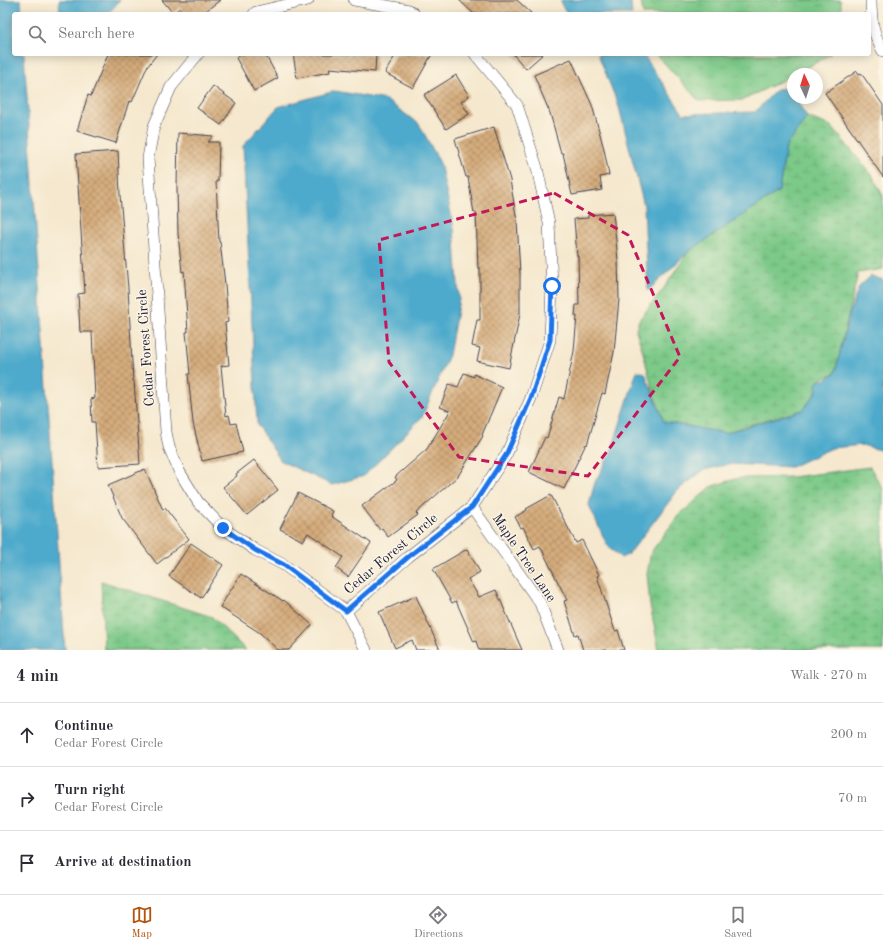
<!DOCTYPE html>
<meta charset="utf-8">
<style>
:root{--surface:#fff;--page:#f2f2f3;--text:#2b2b33;--muted:#7c7c81;--line:#e1e1e2;--accent:#b45309}
body{margin:0;font-family:"Old Standard TT",serif;background:var(--page);color:var(--text)}
.compass{position:absolute;left:787px;top:68px;width:36px;height:36px;border-radius:50%;background:var(--surface);box-shadow:0 2px 10px #0003;rotate:356deg}
.stop{position:absolute;width:12px;height:12px;margin:-9px;border:3px solid #1a73e8;border-radius:50%;background:#fff}
.stop.end{background:#1a73e8;border-color:#fff;box-shadow:0 1px 4px #0008}
.list{margin:0;padding:0;list-style:none}
h2{display:flex;justify-content:space-between;align-items:center;height:52px;margin:0;padding:0 16px;font-size:17px}
h2 small{font-size:13px;font-weight:400;color:var(--muted)}
.list li{display:grid;grid-template-columns:26px 1fr auto;gap:12px;align-items:center;box-sizing:border-box;height:64px;padding:0 16px;border-top:1px solid var(--line)}
.list b{display:block;font-size:15px;white-space:nowrap}
.list p{margin:0;font-size:13px;white-space:nowrap;color:var(--muted)}
.list em{font-size:13px;font-style:normal;color:var(--muted)}
.icon{flex:none;width:22px;height:22px;fill:none;stroke:currentColor;stroke-width:2;stroke-linecap:round;stroke-linejoin:round}
.map{position:relative;flex:none;width:883px;height:650px;overflow:hidden}
.search{position:absolute;background:var(--surface);box-shadow:0 2px 10px #0003;left:12px;right:12px;top:12px;height:44px;display:flex;align-items:center;gap:10px;box-sizing:border-box;padding:0 14px;border-radius:4px;color:var(--muted);font-size:15px}
.sheet{height:244px;background:var(--surface)}
nav{display:flex;justify-content:space-around;align-items:center;box-sizing:border-box;height:56px;border-top:1px solid var(--line);background:var(--surface);font-size:11px;color:var(--muted)}
nav a{display:grid;justify-items:center;gap:2px}
nav .on{color:var(--accent)}
.map>svg:first-child{display:block}
.wetland{fill:url(#wetland-marsh);stroke:#4f7662}
.park{fill:url(#park-tufts);stroke:#4f7662}
.water{fill:#4daacc;stroke:#386684}
.building{fill:url(#building-cross-hatch)}
.lines{fill:none;stroke-linecap:round;stroke-linejoin:round}
.street-casing{stroke:#424051;stroke-width:12}
.street{stroke:#fff;stroke-width:11}
.route{stroke:#1a73e8;stroke-width:5}
.marked{fill:none;stroke:#c2185b;stroke-width:3;stroke-dasharray:8 5;stroke-linejoin:round}
.labels{text-anchor:middle;dominant-baseline:central;stroke-width:3;stroke-linejoin:round;paint-order:stroke}
.street-label{font-size:14px;fill:#22223b;stroke:#fcf5e5}
</style>
<div class="map">
<svg width="883" height="650" viewBox="0 0 883 650">
<defs>
<pattern id="wetland-marsh" width="20" height="14" patternUnits="userSpaceOnUse"><rect width="20" height="14" fill="#7cc988"/><path d="M1 5h8M5 5V1M11 12h8M15 12V8" fill="none" stroke="#6bac76"/></pattern>
<pattern id="park-tufts" width="24" height="20" patternUnits="userSpaceOnUse"><rect width="24" height="20" fill="#7cc988"/><path d="M3 7l-1-3M5 7V3M7 7l1-3M15 17l-1-3M17 17v-4M19 17l1-3" fill="none" stroke="#6bac76"/></pattern>
<pattern id="building-cross-hatch" width="8" height="8" patternUnits="userSpaceOnUse"><rect width="8" height="8" fill="#d5ac7b"/><path d="M0 0l8 8M0 8l8-8" fill="none" stroke="#ac8c66"/></pattern>
</defs>
<rect width="100%" height="100%" fill="#fcf5e5"/>
<filter id="ink" filterUnits="userSpaceOnUse"><feTurbulence type="fractalNoise" baseFrequency=".025" numOctaves="2"/><feDisplacementMap in="SourceGraphic" scale="8" xChannelSelector="R" yChannelSelector="G"/><feConvolveMatrix kernelMatrix="1 2 1 2 8 2 1 2 1" color-interpolation-filters="sRGB"/></filter>
<filter id="wash" filterUnits="userSpaceOnUse"><feTurbulence type="fractalNoise" baseFrequency=".012" numOctaves="4" result="noise"/><feDisplacementMap in="SourceGraphic" scale="16" xChannelSelector="R" yChannelSelector="G"/><feGaussianBlur stdDeviation="0.9" result="paint"/><feColorMatrix in="noise" values="0 0 0 0 0 0 0 0 0 0 0 0 0 0 0 0 0 1.4 0 .05"/><feComposite in="paint" operator="in"/></filter>
<g filter="url(#wash)">
<rect width="100%" height="100%" fill="#f5e8ce"/>
<path class="wetland" d="M 807,117 L 831,126 L 872,175 L 883,196 L 883,269 L 858,273 L 835,373 L 819,380 L 817,391 L 803,410 L 765,420 L 725,433 L 664,422 L 655,398 L 642,349 L 636,330 L 639,320 L 664,288 L 688,252 L 779,191 L 786,146 Z
M 870,467 L 883,489 L 883,650 L 659,650 L 650,605 L 647,574 L 651,552 L 678,516 L 712,486 L 739,478 L 792,477 Z
M 101,581 L 212,617 L 246,650 L 104,650 Z"/>
<path class="park" d="M 641,0 L 840,0 L 843,14 L 643,14 Z
M 656,54 L 831,54 L 799,72 L 793,74 L 793,75 L 743,100 L 699,101 Z"/>
<path class="water" d="M 0,0 L 21,0 L 22,14 L 14,14 L 14,54 L 24,54 L 65,650 L 0,650 Z
M 59,0 L 120,0 L 108,14 L 60,14 Z
M 561,0 L 630,0 L 631,3 L 632,14 L 568,14 L 562,6 Z
M 598,54 L 643,54 L 683,114 L 755,112 L 777,89 L 789,88 L 793,95 L 793,98 L 795,98 L 807,117 L 786,146 L 779,191 L 688,252 L 648,291 L 644,206 L 619,107 Z
M 335,91 L 386,100 L 419,124 L 440,163 L 454,228 L 459,299 L 449,355 L 422,417 L 364,476 L 332,485 L 281,461 L 257,425 L 243,146 L 278,107 Z
M 871,276 L 883,280 L 883,451 L 862,445 L 832,448 L 791,467 L 729,464 L 704,470 L 678,490 L 629,554 L 621,558 L 607,545 L 589,505 L 595,482 L 611,452 L 637,371 L 645,373 L 664,422 L 725,433 L 803,410 L 817,391 L 816,384 L 819,380 L 825,380 L 835,373 L 850,312 L 859,287 Z"/>
<g id="blocks">
<path class="building" d="M 162,0 L 220,0 L 202,14 L 184,14 L 180,8 L 173,13 Z
M 459,0 L 517,0 L 532,14 L 474,14 Z
M 108,54 L 157,54 L 147,67 L 132,102 L 129,101 L 116,143 L 77,131 L 88,95 L 91,96 Z
M 243,54 L 265,54 L 278,78 L 254,91 L 236,58 Z
M 293,54 L 376,54 L 375,72 L 329,68 L 330,72 L 297,78 Z
M 396,54 L 432,54 L 413,88 L 385,73 Z
M 513,54 L 543,54 L 526,69 Z
M 571,59 L 592,105 L 604,149 L 609,175 L 600,177 L 602,190 L 572,195 L 563,153 L 561,153 L 550,113 L 534,75 Z
M 857,71 L 859,74 L 861,73 L 883,105 L 883,177 L 825,93 Z
M 456,75 L 469,96 L 461,102 L 469,114 L 446,129 L 424,95 Z
M 213,86 L 236,103 L 221,125 L 197,108 Z
M 494,127 L 510,180 L 517,221 L 520,273 L 520,314 L 509,368 L 477,361 L 480,348 L 472,346 L 477,320 L 480,320 L 480,268 L 478,268 L 476,212 L 474,213 L 468,177 L 466,177 L 455,139 Z
M 178,133 L 213,136 L 208,142 L 219,142 L 218,181 L 216,181 L 219,242 L 220,242 L 225,284 L 228,322 L 225,323 L 229,365 L 221,366 L 226,416 L 229,415 L 231,424 L 236,423 L 243,452 L 202,461 L 193,423 L 188,374 L 190,374 L 186,332 L 188,332 L 184,271 L 182,272 L 178,234 L 177,187 Z
M 118,151 L 120,195 L 128,288 L 133,381 L 134,381 L 140,464 L 98,467 L 95,422 L 92,422 L 91,399 L 95,398 L 92,332 L 80,332 L 78,294 L 85,293 L 76,154 Z
M 613,213 L 618,260 L 619,299 L 614,352 L 605,394 L 602,393 L 587,445 L 586,444 L 564,489 L 529,472 L 545,437 L 547,438 L 559,397 L 564,399 L 574,351 L 577,316 L 575,316 L 576,305 L 579,305 L 578,256 L 577,256 L 574,219 L 588,218 L 588,215 Z
M 464,373 L 474,377 L 474,374 L 502,387 L 482,435 L 483,436 L 458,476 L 416,513 L 418,515 L 388,537 L 382,528 L 380,530 L 362,506 L 397,480 L 395,477 L 427,449 L 450,411 L 440,407 L 449,384 L 458,387 Z
M 254,460 L 278,490 L 247,515 L 223,487 L 237,476 L 236,474 Z
M 145,469 L 163,510 L 165,508 L 189,539 L 157,564 L 122,518 L 108,485 Z
M 298,493 L 333,511 L 331,516 L 371,543 L 348,577 L 336,568 L 343,557 L 308,533 L 303,541 L 280,529 Z
M 551,495 L 576,543 L 582,540 L 599,575 L 597,576 L 615,631 L 618,630 L 624,650 L 583,650 L 578,634 L 575,635 L 564,601 L 567,600 L 540,546 L 534,549 L 523,527 L 521,528 L 515,517 L 527,510 L 526,509 Z
M 191,543 L 223,565 L 201,598 L 169,576 Z
M 467,549 L 480,572 L 468,579 L 479,597 L 496,590 L 522,650 L 479,650 L 476,641 L 474,642 L 456,601 L 452,603 L 433,569 Z
M 241,574 L 283,601 L 284,600 L 312,625 L 289,650 L 278,650 L 260,633 L 220,607 Z
M 416,596 L 440,650 L 416,650 L 412,640 L 395,648 L 379,612 Z"/>
</g>
</g>
<g filter="url(#ink)">
<use href="#blocks" fill-opacity="0" stroke="#424051" stroke-width="1"/>
<g class="lines">
<g class="street-casing">
<path id="street" d="M 354,0 L 409,10 L 414,14
M 871,0 C 871,19 873,35 883,51
M 254,14 L 256,12 L 308,0
M 198,54 L 171,87 L 154,126 L 148,158 L 166,432 L 169,447 L 179,471 L 198,502 L 223,528 L 255,550 L 284,565 L 346,611 L 408,557 L 472,507 L 506,455 L 531,398 L 550,340 L 552,285 L 549,223 L 537,168 L 517,105 L 475,54
M 472,507 L 540,603 L 558,650
M 346,611 L 366,650"/>
</g>
<use href="#street" class="street"/>
</g>
</g>
<g class="lines" filter="url(#ink)">
<path class="route" d="M 223,528 L 255,550 L 284,565 L 346,611 L 408,557 L 472,507 L 506,455 L 531,398 L 550,340 L 552,286"/>
</g>
<path class="marked" d="M 554,193 L 628,235 L 680,357 L 588,476 L 459,457 L 389,362 L 379,240 Z"/>
<g class="labels">
<g class="street-label">
<text transform="translate(146 348) rotate(-94)">Cedar Forest Circle</text>
<text transform="translate(391 554) rotate(-40)">Cedar Forest Circle</text>
<text transform="translate(524 558) rotate(56)">Maple Tree Lane</text>
</g>
</g>
</svg>
<svg class="compass" viewBox="-18 -18 36 36"><path d="M0-13l5 13h-10z" fill="#e53935"/><path d="M0 13l5-13h-10z" fill="#7c7c81"/></svg>
<div class="stop" style="left:552px;top:286px"></div>
<div class="stop end" style="left:223px;top:528px"></div>
<div class="search"><svg class="icon" aria-label="search" viewBox="0 0 24 24"><circle cx="10" cy="10" r="6"/><path d="M15 15l6 6"/></svg>Search here</div>
</div>
<section class="sheet">
<h2>4 min<small>Walk · 270 m</small></h2>
<ul class="list">
<li><svg class="icon" aria-label="ahead" viewBox="0 0 24 24"><path d="M12 20V5M6 11l6-6 6 6"/></svg><div><b>Continue</b><p>Cedar Forest Circle</p></div><em>200 m</em></li>
<li><svg class="icon" aria-label="right" viewBox="0 0 24 24"><path d="M7 20v-9h11M14 6l5 5-5 5"/></svg><div><b>Turn right</b><p>Cedar Forest Circle</p></div><em>70 m</em></li>
<li><svg class="icon" aria-label="arrive" viewBox="0 0 24 24"><path d="M6 21V4h12l-3 4 3 4H6"/></svg><div><b>Arrive at destination</b></div></li>
</ul>
</section>
<nav>
<a class="on"><svg class="icon" aria-label="map" viewBox="0 0 24 24"><path d="M3 6l6-2 6 2 6-2v14l-6 2-6-2-6 2zM9 4v14M15 6v14"/></svg>Map</a>
<a><svg class="icon" aria-label="directions" viewBox="0 0 24 24"><path d="M12 3l9 9-9 9-9-9zM9 14v-3h6M13 9l2 2-2 2"/></svg>Directions</a>
<a><svg class="icon" aria-label="saved" viewBox="0 0 24 24"><path d="M7 4h10v16l-5-4-5 4z"/></svg>Saved</a>
</nav>
